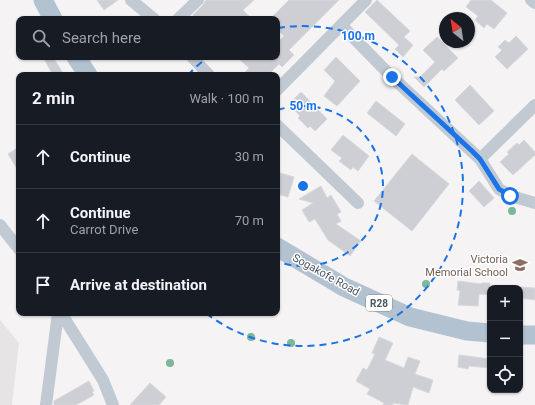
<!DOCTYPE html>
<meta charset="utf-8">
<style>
:root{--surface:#171b24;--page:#242831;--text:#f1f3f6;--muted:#9ea1a6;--line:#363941}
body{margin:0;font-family:Roboto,sans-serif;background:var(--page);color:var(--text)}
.controls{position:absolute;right:12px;bottom:12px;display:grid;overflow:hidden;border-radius:8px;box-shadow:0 1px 3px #0004}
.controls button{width:36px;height:36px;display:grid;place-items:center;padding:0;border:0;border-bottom:1px solid var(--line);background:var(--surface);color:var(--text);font:20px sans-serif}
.compass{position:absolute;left:439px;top:12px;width:36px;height:36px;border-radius:50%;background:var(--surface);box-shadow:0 1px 3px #0004;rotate:330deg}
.stop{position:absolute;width:12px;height:12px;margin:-9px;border:3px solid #1a73e8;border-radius:50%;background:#fff}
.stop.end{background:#1a73e8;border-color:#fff;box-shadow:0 1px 4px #0008}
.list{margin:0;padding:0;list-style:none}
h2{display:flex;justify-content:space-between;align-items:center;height:52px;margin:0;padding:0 16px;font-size:17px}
h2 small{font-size:13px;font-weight:400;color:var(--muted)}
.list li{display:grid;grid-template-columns:26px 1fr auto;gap:12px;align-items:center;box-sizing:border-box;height:64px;padding:0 16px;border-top:1px solid var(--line)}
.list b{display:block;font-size:15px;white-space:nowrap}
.list p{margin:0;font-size:13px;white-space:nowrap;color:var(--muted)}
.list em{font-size:13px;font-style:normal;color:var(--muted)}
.icon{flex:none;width:22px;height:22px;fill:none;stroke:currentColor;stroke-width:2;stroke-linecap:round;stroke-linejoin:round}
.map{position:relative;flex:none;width:535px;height:405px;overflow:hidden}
.search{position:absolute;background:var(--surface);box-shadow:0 1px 3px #0004;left:16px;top:16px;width:264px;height:44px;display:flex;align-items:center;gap:10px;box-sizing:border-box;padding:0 14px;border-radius:8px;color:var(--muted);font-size:15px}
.panel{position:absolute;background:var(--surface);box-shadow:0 1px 3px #0004;left:16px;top:72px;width:264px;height:244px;border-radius:8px}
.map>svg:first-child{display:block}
.education{fill:#e6e4e5}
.building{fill:#cdcfd5;stroke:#d7d9de}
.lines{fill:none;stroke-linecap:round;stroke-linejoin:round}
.minor{stroke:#c1cad2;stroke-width:12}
.primary{stroke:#b3c2d1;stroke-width:19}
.tree{fill:#7bb799}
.route{stroke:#1a73e8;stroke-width:5}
.ring{fill:none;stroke:#1a73e8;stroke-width:2;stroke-dasharray:7 5}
.labels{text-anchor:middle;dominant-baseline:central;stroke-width:3;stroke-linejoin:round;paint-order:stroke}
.shield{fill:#fff;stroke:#808990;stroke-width:1}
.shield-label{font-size:10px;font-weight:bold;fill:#4a5661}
.education-label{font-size:11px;fill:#785e54;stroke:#fff;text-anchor:end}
.street-label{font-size:11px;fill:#4a5661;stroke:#fff}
.centre{fill:#1a73e8;stroke:#fff;stroke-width:2}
.ring-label{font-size:12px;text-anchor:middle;font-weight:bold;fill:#1a73e8;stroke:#fff;stroke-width:3;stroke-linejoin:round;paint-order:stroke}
</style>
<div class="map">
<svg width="535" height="405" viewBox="0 0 535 405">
<rect width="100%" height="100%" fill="#f5f3f3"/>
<path class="education" d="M 0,320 L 19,343 L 12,405 L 0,405 Z"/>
<path class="building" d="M 97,0 L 118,0 L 104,10 Z
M 206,0 L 254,0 L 243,10 L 252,19 L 196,19 L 193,15 L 203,5 Z
M 289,0 L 339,0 L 289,50 L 294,55 L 282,67 L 279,64 L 268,75 L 242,75 L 249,68 L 237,57 L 277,57 L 277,43 L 284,36 L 277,29 L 277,19 L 270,19 Z
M 377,0 L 410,31 L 404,37 L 413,45 L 403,57 L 395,49 L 399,45 L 365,12 Z
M 471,0 L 491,0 L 507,13 L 494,29 L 487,24 L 484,28 L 475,20 L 478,16 L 466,7 Z
M 516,36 L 528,49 L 507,69 L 495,57 L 502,50 L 498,47 L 505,40 L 509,43 Z
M 437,37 L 458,58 L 444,71 L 442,69 L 424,87 L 414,77 L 420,77 L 435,62 L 423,50 Z
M 43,57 L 53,57 L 64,75 L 53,75 Z
M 336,57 L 360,81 L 337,106 L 324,96 L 335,81 L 324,70 Z
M 470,85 L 494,111 L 479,125 L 455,100 Z
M 301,92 L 327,119 L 315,131 L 310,126 L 308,128 L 298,118 L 300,116 L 289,104 Z
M 376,101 L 405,124 L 396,136 L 367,113 Z
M 343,135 L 369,156 L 358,171 L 353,167 L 351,170 L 339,161 L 342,158 L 331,150 Z
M 524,140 L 535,152 L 535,155 L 513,175 L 500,162 L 509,154 L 507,152 L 517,143 L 519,145 Z
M 19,147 L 19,172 L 8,154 Z
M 412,154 L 449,184 L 412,231 L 374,201 Z
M 280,173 L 294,177 L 288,197 L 277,194 L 277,187 Z
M 479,181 L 494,198 L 484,207 L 469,191 Z
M 321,186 L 327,198 L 331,195 L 341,212 L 337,214 L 341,221 L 336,224 L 361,241 L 350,256 L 328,240 L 315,219 L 309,222 L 302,210 L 313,203 L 299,199 Z
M 458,281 L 481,284 L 482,283 L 490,283 L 490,295 L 479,294 L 478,306 L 458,305 L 460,291 L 457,290 Z
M 520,287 L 535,288 L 535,300 L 520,298 Z
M 379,337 L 393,343 L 385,360 L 404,368 L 408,357 L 420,361 L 415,374 L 433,380 L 429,393 L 413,387 L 408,405 L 393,403 L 393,405 L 383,405 L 384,403 L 367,394 L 370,389 L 356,381 L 363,368 L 367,370 L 375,354 L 372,353 Z
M 459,355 L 490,359 L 490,368 L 469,366 L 468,369 L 458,367 Z
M 89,381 L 94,391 L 92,392 L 94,395 L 76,405 L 54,405 L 54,401 Z
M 150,383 L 166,397 L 159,405 L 130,405 Z"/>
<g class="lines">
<path class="minor" d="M 131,0 L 154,19
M 531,0 L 535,3
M 178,19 L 198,0
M 341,25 L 392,77 L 480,159 L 535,105
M 192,57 L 209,75
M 277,90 L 366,0
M 277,125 L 358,203
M 480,159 L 499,189 L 511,196 L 535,203
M 0,225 L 19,249
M 61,313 L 103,380 L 113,405
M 46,405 L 58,313"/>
<path class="primary" d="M 43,0 L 53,19
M 76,57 L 88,75
M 277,247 L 344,287 L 410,317 L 467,331 L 490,333
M 520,335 L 535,335"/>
</g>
<g class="tree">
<circle cx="512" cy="211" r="4"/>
<circle cx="426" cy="284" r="4"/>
<circle cx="251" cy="337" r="4"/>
<circle cx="291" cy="343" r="4"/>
<circle cx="170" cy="363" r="4"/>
</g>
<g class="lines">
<path class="route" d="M 392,77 L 472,151 L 480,159 L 499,189 L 510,196"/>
</g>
<g class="ring">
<path d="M278 110A80 80 0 1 1 278 262"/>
<path d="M188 75A160 160 0 0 1 208 57M278 28A160 160 0 1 1 207 314"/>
</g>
<defs>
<g id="school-bare" transform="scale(1.2)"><path d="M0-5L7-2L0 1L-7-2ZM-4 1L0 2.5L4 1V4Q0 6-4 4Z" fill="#8d6e63" stroke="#fff" stroke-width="2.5" paint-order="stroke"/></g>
</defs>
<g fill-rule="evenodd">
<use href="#school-bare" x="520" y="265"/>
</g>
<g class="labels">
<rect class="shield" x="366" y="295" width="26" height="16" rx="3"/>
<g class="shield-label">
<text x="379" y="303">R28</text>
</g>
<g class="education-label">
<text x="508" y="259">Victoria<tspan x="508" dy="13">Memorial School</tspan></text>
</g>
<g class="street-label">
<text transform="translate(326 275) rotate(29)">Sogakofe Road</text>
</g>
</g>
<circle cx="303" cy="186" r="6" class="centre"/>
<g class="ring-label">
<text x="358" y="40">100 m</text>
<text x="303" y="110">50 m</text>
</g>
</svg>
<div class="controls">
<button>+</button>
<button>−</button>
<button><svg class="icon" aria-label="locate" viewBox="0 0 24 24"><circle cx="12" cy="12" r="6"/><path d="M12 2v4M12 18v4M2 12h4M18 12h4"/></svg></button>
</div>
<svg class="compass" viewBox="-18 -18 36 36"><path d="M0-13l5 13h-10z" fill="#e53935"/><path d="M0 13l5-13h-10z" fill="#9ea1a6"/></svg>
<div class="stop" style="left:510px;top:196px"></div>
<div class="stop end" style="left:392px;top:77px"></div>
<div class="search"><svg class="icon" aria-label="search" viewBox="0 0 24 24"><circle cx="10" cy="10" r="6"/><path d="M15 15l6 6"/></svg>Search here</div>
<section class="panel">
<h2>2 min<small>Walk · 100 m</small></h2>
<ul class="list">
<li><svg class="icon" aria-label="ahead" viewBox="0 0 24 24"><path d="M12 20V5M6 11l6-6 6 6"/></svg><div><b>Continue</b></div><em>30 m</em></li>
<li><svg class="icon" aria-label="ahead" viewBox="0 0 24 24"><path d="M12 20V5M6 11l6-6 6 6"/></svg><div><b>Continue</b><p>Carrot Drive</p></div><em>70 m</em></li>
<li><svg class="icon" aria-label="arrive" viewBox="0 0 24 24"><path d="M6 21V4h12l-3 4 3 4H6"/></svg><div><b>Arrive at destination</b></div></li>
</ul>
</section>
</div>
